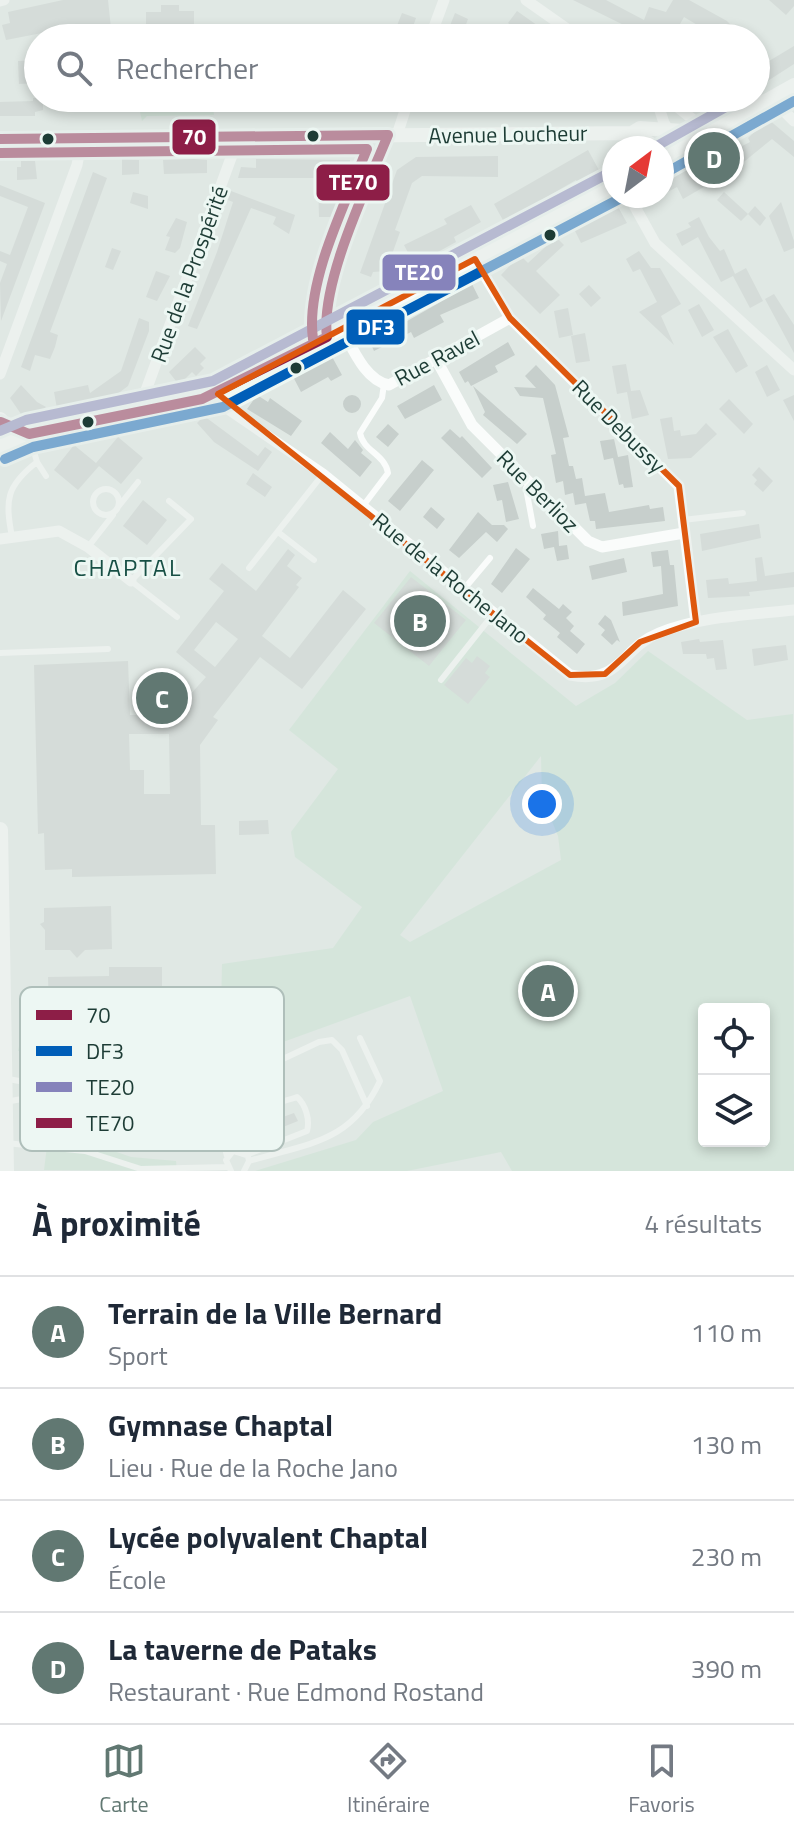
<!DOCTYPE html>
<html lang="fr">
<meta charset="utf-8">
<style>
:root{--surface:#fff;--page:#f6f6f7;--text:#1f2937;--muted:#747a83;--line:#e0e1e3;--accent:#617872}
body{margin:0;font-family:"Titillium Web",sans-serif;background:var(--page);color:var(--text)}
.controls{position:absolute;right:24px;bottom:24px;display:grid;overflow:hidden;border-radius:8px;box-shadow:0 4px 12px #0003}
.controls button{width:72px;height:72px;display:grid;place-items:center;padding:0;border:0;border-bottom:2px solid var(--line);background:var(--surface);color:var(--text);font:40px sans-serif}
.compass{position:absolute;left:602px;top:136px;width:72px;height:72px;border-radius:50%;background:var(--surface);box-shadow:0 4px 12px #0003;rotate:32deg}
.you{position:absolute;left:542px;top:804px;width:28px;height:28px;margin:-20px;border:6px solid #fff;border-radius:50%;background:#1a73e8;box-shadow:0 0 0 12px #1a73e833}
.badge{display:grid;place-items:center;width:52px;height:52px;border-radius:50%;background:var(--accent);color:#fff;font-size:26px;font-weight:700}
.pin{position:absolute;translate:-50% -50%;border:4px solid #fff;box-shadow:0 2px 8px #0006}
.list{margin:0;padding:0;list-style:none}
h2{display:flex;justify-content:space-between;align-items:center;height:104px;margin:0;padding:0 32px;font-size:34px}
h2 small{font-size:26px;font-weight:400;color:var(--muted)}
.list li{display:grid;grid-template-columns:52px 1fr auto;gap:24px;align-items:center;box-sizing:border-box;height:112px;padding:0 32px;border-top:2px solid var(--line)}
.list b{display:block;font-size:30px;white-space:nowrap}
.list p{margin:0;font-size:26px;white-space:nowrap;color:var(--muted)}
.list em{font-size:26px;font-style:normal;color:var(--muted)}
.icon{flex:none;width:44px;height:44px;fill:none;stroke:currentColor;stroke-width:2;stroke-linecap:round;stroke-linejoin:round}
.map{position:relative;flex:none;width:794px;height:1171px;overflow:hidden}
.search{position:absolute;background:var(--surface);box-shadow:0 4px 12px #0003;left:24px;right:24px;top:24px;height:88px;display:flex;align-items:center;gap:20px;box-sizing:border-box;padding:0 28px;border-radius:44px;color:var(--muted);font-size:30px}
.sheet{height:552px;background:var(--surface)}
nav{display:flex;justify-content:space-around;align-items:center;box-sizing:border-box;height:112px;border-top:2px solid var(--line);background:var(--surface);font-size:22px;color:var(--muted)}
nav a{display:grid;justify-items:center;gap:4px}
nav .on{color:var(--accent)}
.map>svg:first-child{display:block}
.green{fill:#c7e3d1;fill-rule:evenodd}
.building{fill:#c7cfcc;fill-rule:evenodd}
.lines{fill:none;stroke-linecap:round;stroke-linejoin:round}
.service{stroke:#fafcfb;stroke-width:6}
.minor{stroke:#fafcfb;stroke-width:11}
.tertiary{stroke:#fafcfb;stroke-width:14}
.secondary{stroke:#fafcfb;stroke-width:16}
.bus-1-casing{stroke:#edf7f3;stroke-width:16}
.bus-2-casing{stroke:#edf7f3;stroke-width:16}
.bus-3-casing{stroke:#edf7f3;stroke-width:16}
.bus-4-casing{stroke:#edf7f3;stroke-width:16}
.bus-1{stroke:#8d1e47;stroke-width:10}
.bus-2{stroke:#005eb8;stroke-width:10}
.bus-3{stroke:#8683bb;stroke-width:10}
.bus-4{stroke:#8d1e47;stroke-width:10}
.marked{fill:none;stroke:#de580e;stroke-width:6;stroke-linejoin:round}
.bus-dot{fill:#1d3c35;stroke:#edf7f3;stroke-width:3}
.labels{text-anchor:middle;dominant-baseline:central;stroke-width:6;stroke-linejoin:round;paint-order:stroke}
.street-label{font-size:22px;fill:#1d3c35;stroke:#edf7f3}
.neighbourhood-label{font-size:24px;letter-spacing:2px;fill:#175045;stroke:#edf7f3}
.key{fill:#edf7f3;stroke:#afbfba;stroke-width:2}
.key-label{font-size:22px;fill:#1d3c35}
.line-badge{stroke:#edf7f3;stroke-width:3}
.badge-label{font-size:22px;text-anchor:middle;font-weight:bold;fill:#fff}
</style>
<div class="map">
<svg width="794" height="1171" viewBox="0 0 794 1171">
<rect width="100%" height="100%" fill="#e0e8e4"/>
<path class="green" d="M 137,98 L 212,98 L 214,115 L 147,116 L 142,121 Z
M 410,571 L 576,706 L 615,683 L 648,651 L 747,720 L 793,714 L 794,1171 L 512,1171 L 501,1152 L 407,1171 L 255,1171 L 356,1140 L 373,1122 L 443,1091 L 410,996 L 283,1042 L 175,1056 L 175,1062 L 157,1062 L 156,1058 L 18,1051 L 23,1027 L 221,1011 L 222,964 L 333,948 L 362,907 L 295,857 L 291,832 L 338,769 L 289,730 ZM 541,756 L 542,797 L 558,836 L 561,860 L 410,942 L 400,935 ZM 704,1009 L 764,1009 L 764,1141 L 704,1141 Z
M 48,1138 L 85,1141 L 131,1157 L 176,1161 L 177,1171 L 44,1170 Z"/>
<path class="building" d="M 63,0 L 108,0 L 112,38 L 89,38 L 88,24 L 6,40 L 2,25 L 10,23 L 8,12 Z
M 573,0 L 606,0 L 644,20 L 649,7 L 666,12 L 673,0 L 689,0 L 727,21 L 744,38 L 719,38 L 684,17 L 672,38 L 638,38 L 640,33 Z
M 769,0 L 794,0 L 794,6 L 786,15 Z
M 161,5 L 179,5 L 179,11 L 194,11 L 194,36 L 146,37 L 146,12 L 161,12 Z
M 517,11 L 555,38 L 529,38 L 508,23 Z
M 402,13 L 416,18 L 409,38 L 392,38 Z
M 455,13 L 468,19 L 461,38 L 445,38 Z
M 217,25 L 241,26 L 241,38 L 216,38 Z
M 794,46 L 794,64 L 763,84 L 756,77 L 756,69 Z
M 38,60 L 38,83 L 19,84 L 18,61 Z
M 33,98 L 43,98 L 43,110 L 35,112 L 35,116 L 0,116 L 0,102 L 33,101 Z
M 273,98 L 333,98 L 333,110 L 273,111 Z
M 768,119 L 794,141 L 794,157 L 772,139 L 735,169 L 683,199 L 677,187 L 662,195 L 662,179 L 690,161 L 689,158 L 716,148 L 721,157 L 750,142 L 748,138 Z
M 588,150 L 600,172 L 578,184 L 576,180 L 504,222 L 494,204 Z
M 498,156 L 498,177 L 422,176 L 412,183 L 395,230 L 400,232 L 386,271 L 373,272 L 371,277 L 360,273 L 397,170 L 416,157 Z
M 122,159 L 139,160 L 139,174 L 122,175 Z
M 194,159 L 207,160 L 207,173 L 164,174 L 163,160 Z
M 256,159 L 350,160 L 349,178 L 336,178 L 337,217 L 319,217 L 318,178 L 238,178 L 241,167 L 256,168 Z
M 21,161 L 35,161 L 37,179 L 17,180 L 17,167 L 21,167 Z
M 93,172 L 107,178 L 50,332 L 58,335 L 55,347 L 50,359 L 35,355 L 30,371 L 21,367 Z
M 0,185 L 45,203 L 1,321 L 0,283 L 7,264 L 0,261 L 0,251 L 10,255 L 28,207 L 0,196 Z
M 231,191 L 295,215 L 289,234 L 273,224 L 276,217 L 251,208 L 197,329 L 188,326 L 217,252 L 233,202 L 228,200 Z
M 133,192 L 148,196 L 148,209 L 130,203 Z
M 724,192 L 748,214 L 741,221 L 717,200 Z
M 781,202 L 794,241 L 794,248 L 784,252 L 769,216 Z
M 612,204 L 617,205 L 627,223 L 581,243 L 572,225 Z
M 471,205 L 481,222 L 454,237 L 456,242 L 436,253 L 438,257 L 416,268 L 404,245 L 447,224 L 444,219 Z
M 755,206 L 766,218 L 760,226 L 748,214 Z
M 699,217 L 709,237 L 720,251 L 724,249 L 735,274 L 746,268 L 763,301 L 750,308 L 733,276 L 721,282 L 698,237 L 682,246 L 676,234 L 691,227 L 688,223 Z
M 176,218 L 187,222 L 180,248 L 175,253 L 165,250 L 170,237 L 166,236 Z
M 556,237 L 564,245 L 536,271 L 560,295 L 540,314 L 501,275 L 520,255 L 528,263 Z
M 112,248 L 121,251 L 113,270 L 105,267 Z
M 639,251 L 651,268 L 660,268 L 681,304 L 661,316 L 674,345 L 639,312 L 657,302 L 640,269 L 633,272 L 626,259 Z
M 156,271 L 170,276 L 157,301 L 146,297 Z
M 472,284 L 479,298 L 440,315 L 444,322 L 414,338 L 411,332 L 374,351 L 368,338 L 394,325 L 395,328 Z
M 589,285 L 601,298 L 591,307 L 579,294 Z
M 774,294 L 794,325 L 794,353 L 765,299 Z
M 699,304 L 714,330 L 702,337 L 688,310 Z
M 568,308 L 573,335 L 559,338 L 554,311 Z
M 139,318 L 149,322 L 149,331 L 128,386 L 101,406 L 58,414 L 54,392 L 88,385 L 90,393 L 121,371 Z
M 728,329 L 748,366 L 736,373 L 713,337 Z
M 585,333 L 590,361 L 576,363 L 571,336 Z
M 508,342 L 515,355 L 495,366 L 498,372 L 471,386 L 468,381 L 465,383 L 459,372 Z
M 195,347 L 206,358 L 200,364 L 204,368 L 196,376 L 192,372 L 179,385 L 169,372 Z
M 330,353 L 342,375 L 331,381 L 328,377 L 301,392 L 290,371 Z
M 626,364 L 631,391 L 640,390 L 649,415 L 632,419 L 627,392 L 617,394 L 612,366 Z
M 536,365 L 555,385 L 569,437 L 563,438 L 569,466 L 573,466 L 576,479 L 582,478 L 585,496 L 605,493 L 609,512 L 649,505 L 650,509 L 663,507 L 665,521 L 596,529 L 595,521 L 590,521 L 586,503 L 575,505 L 573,493 L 565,495 L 563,481 L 556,483 L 551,455 L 556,454 L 543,398 L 520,396 L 514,387 L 536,388 L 525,376 Z
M 767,365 L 780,390 L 767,397 L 755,372 Z
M 21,385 L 37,402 L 46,407 L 34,417 L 21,414 L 10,398 Z
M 434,385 L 442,400 L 405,419 L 397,406 Z
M 473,386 L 527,434 L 517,444 L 483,415 L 485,412 Z
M343 404a9 9 0 1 1 18 0a9 9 0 1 1-18 0Z
M 257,395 L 268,402 L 270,398 L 302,421 L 291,436 L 247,409 Z
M 794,395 L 794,421 L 783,400 Z
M 729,399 L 753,424 L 744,434 L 719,409 Z
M 204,416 L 258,456 L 265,447 L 272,452 L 258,471 L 214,442 L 197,423 Z
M 672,417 L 674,431 L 680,430 L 681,436 L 696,434 L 706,423 L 717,434 L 691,458 L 668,459 L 660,419 Z
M 388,424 L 399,434 L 388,447 L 376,437 Z
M 450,429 L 460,438 L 462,436 L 492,468 L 482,478 L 441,438 Z
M 330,432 L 348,449 L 355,440 L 363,450 L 361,453 L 372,462 L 360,477 L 321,443 Z
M 118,437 L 143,458 L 121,484 L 99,466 L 78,490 L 54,470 L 74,445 L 96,463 Z
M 614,439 L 618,457 L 628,455 L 633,487 L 624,488 L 623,484 L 619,485 L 613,458 L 604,460 L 600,441 Z
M 422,460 L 434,470 L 400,511 L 388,501 Z
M 759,467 L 773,481 L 763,492 L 754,484 L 757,480 L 752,475 Z
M 253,473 L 272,487 L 265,497 L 246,484 Z
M 508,482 L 519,519 L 506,522 L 502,500 L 497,501 L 493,485 Z
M 143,500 L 167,520 L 147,545 L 123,526 Z
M 431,507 L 445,519 L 437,529 L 423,517 Z
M 478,512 L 492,525 L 504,525 L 508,529 L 497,542 L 486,532 L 459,558 L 449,550 Z
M 759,524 L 761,538 L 702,551 L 700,534 Z
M 558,531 L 559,546 L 567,545 L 569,559 L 557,561 L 554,547 L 544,549 L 541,534 Z
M 516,548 L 530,559 L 502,593 L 491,584 Z
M 288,549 L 295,555 L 287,566 L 302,578 L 296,585 L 299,587 L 262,636 L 290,658 L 343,590 L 366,609 L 302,689 L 260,657 L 213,717 L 218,720 L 200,745 L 201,825 L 215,825 L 216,874 L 72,877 L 72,869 L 45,870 L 44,833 L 38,834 L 34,665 L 128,661 L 130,715 L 172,715 L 206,677 L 176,652 L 224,591 L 209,579 L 222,563 L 256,591 ZM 216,622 L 238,639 L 215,667 L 194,650 ZM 129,734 L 169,734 L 170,794 L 144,794 L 144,770 L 130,770 Z
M 668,550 L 670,565 L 674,565 L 678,606 L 623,616 L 622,602 L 663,594 L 661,566 L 653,567 L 651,552 Z
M 762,557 L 765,576 L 794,572 L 794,587 L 749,592 L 750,596 L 708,598 L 706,580 L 728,578 L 729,584 L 757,581 L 755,558 Z
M 624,558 L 627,572 L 592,580 L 589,566 Z
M 411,577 L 466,620 L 429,666 L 374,623 Z
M 533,588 L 559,609 L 563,604 L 572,612 L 566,618 L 574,626 L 570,631 L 585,644 L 577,654 L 557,637 L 560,633 L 543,619 L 546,615 L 526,597 Z
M 605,615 L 611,620 L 620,642 L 617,640 L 612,645 L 601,635 L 605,630 L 598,624 Z
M 699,639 L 700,642 L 723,640 L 727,669 L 716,670 L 714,658 L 707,659 L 706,654 L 683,654 L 681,642 Z
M 786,645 L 788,660 L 754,666 L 752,649 Z
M 477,656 L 490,666 L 485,673 L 490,677 L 468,704 L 444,685 L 466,658 L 472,663 Z
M 268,820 L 269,834 L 239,835 L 239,821 Z
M 111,906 L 112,949 L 85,950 L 77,958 L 70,950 L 45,950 L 45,930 L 40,924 L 44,922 L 44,908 Z
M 109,967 L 162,967 L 162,1000 L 92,1002 L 92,1007 L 49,1008 L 48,977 L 109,976 Z
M 294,1113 L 298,1121 L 273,1131 L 269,1122 Z"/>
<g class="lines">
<path class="service" d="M 37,462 L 46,476
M 530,483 L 526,488 L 533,526
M93 502a13 13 0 1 1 26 0a13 13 0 1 1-26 0Z
M 169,501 L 191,519 L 131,581 L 177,617
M 363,506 L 388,473 C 385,454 363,451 360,433 L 382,398 L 384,384
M 118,507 L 138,482
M 683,520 L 743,513
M 278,532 L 314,560
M 12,537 C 5,500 6,486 37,462 L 29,434
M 88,547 L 113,515
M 249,568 L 323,474
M 464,589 L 490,558
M 0,653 L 108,649
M 441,680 L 494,613
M 28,1086 L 139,1096
M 5,1102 L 22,1099 L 29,1091 L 25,1082 L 8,1079
M 73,1132 L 78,1090
M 136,1140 L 141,1067
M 6,1143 L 85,1151 L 141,1169 L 227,1167
M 227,1156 L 214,1105 L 217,1090 L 319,1042 L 332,1040 L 342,1050 L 367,1106
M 249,1161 C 309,1143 351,1143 380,1081 L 360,1038
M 231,1171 L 226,1160 L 233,1151 L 246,1155 L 307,1131 C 310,1120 306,1105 297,1097 C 271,1106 249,1105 249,1136 C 249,1146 246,1152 249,1161 L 244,1171"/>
<path class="minor" d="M 526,0 L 580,38
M 0,1 L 4,0
M 430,38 L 444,0
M 656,98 L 664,123 L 680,149
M 666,98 L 710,133
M 772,99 L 794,121
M 397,135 L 409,98
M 629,196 L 655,243 L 794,370
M 475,259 L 510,318 L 679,486 L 696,622
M 342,329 C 353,349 365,380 389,385 L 510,318
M 327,337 C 313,312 375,169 388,135
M 436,359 L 472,425 L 588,541 L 602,547 L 684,533
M 0,374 L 77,165 L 82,138
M 218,394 L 228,409 L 323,474 L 570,675 C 621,685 621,648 659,633 C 701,616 750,615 794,610
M 143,411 L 141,404 L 239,136
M 0,539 L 59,531 L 88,547 L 131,581"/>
<path class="tertiary" d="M 632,133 L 658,148
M 0,139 L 632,133 L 640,128 L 710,133
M 662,159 L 794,85
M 0,446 L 29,434 L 218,394 L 614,186"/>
<path class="secondary" d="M 0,420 L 3,430 L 0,445
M 0,830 L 6,1171"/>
<g class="bus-1-casing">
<path id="bus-1" d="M 0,139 L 388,135
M 327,337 C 320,283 367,187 388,135
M 1,422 L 29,434 L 202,399 L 327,337"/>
</g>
<g class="bus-2-casing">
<path id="bus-2" d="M 669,171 L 794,101
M 5,459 L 33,447 L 223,407 L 621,198"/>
</g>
<g class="bus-3-casing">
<path id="bus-3" d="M 655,147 L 742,98
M 0,431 L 26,420 L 213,381 L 607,174"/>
</g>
<g class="bus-4-casing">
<path id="bus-4" d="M 0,153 L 367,149 C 346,202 305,282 313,339"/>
</g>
<use href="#bus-1" class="bus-1"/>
<use href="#bus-2" class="bus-2"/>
<use href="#bus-3" class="bus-3"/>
<use href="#bus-4" class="bus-4"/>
</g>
<path d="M0 0H794V1171H0ZM 475,259 L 510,318 L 679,486 L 696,622 L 640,642 L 605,674 L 570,675 L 218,394 Z" fill="#e0e8e4" fill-opacity=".55" fill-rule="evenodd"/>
<path class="marked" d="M 475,259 L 510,318 L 679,486 L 696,622 L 640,642 L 605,674 L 570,675 L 218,394 Z"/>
<g class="bus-dot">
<circle cx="313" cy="136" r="7"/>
<circle cx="48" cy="139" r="7"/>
<circle cx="550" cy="235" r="7"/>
<circle cx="296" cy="368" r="7"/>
<circle cx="88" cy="422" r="7"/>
</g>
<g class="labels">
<g class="street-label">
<text transform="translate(508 134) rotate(-1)">Avenue Loucheur</text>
<text transform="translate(189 274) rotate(-70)">Rue de la Prospérité</text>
<text transform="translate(437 358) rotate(-28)">Rue Ravel</text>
<text transform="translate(619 426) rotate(45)">Rue Debussy</text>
<text transform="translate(538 491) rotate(45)">Rue Berlioz</text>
<text transform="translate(451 578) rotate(39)">Rue de la Roche Jano</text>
</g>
<g class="neighbourhood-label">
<text x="128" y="567">CHAPTAL</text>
</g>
</g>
<rect x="20" y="987" width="264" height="164" rx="12" class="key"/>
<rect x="36" y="1010" width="36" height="10" fill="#8d1e47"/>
<rect x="36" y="1046" width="36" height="10" fill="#005eb8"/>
<rect x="36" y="1082" width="36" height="10" fill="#8683bb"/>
<rect x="36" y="1118" width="36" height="10" fill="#8d1e47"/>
<g class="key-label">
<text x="86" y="1023">70</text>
<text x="86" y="1059">DF3</text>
<text x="86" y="1095">TE20</text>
<text x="86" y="1131">TE70</text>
</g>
<g class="line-badge">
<rect x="171" y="118" width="46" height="38" rx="8" fill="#8d1e47"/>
<rect x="315" y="163" width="76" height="39" rx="8" fill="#8d1e47"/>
<rect x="381" y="253" width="76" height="39" rx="8" fill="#8683bb"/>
<rect x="345" y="308" width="61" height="38" rx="8" fill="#005eb8"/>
</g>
<g class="badge-label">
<text x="194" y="145">70</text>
<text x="353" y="190">TE70</text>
<text x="419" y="280">TE20</text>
<text x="376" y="335">DF3</text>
</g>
</svg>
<div class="controls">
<button><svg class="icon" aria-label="locate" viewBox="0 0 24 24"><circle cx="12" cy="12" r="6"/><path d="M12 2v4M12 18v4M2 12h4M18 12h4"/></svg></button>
<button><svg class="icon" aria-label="layers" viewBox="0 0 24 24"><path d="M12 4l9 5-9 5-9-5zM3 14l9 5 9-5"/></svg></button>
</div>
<svg class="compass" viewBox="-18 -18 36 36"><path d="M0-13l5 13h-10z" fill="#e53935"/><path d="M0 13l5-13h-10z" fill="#747a83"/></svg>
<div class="you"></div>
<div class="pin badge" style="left:548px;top:991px">A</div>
<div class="pin badge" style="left:420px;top:621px">B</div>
<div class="pin badge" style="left:162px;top:698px">C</div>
<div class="pin badge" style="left:714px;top:158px">D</div>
<div class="search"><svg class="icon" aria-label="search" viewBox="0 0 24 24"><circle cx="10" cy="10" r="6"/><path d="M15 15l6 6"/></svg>Rechercher</div>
</div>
<section class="sheet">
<h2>À proximité<small>4 résultats</small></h2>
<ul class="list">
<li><span class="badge">A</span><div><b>Terrain de la Ville Bernard</b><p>Sport</p></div><em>110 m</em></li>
<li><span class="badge">B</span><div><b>Gymnase Chaptal</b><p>Lieu · Rue de la Roche Jano</p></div><em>130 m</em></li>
<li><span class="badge">C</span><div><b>Lycée polyvalent Chaptal</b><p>École</p></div><em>230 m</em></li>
<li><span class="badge">D</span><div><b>La taverne de Pataks</b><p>Restaurant · Rue Edmond Rostand</p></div><em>390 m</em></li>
</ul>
</section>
<nav>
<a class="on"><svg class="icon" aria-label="map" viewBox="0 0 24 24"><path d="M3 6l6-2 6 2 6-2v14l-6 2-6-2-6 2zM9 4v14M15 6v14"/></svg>Carte</a>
<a><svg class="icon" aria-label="directions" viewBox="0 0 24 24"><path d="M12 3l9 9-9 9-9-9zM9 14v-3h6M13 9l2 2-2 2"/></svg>Itinéraire</a>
<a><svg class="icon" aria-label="saved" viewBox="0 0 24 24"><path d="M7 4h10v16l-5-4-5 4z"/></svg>Favoris</a>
</nav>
